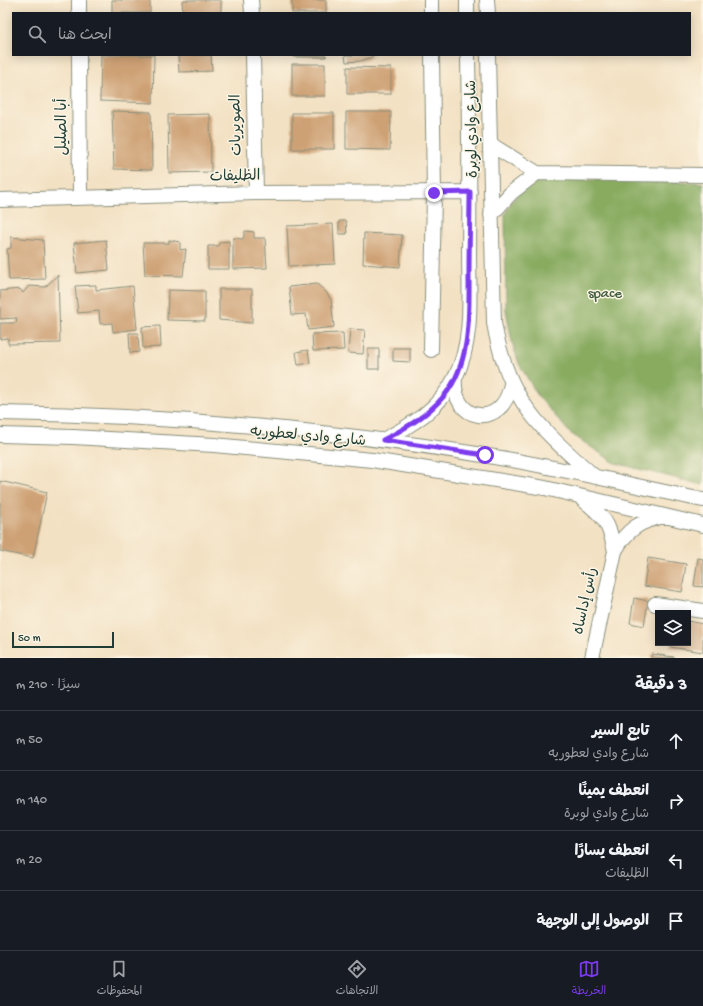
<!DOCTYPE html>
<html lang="ar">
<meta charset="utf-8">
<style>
:root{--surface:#171b24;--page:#20242c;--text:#f1f3f6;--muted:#9ea1a6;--line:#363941;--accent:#7c3aed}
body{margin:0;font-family:"Gochi Hand","Playpen Sans Arabic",sans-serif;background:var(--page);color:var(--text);direction:rtl}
.controls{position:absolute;right:12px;bottom:12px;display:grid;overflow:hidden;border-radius:0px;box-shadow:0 2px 10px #0003}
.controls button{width:36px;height:36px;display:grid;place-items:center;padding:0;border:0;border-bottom:1px solid var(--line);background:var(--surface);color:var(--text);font:20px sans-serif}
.scale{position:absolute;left:12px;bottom:10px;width:102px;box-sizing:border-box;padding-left:4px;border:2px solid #1f3d34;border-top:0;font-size:11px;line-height:14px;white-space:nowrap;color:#1f3d34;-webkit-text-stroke:3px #fcf5e5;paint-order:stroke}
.stop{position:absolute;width:12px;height:12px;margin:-9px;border:3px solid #7c3aed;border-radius:50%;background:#fff}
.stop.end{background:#7c3aed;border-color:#fff;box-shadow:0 1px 4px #0008}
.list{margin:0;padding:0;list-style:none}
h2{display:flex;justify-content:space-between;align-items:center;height:52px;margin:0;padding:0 16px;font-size:17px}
h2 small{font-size:13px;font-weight:400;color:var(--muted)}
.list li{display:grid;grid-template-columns:26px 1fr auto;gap:12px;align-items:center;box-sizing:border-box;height:60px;padding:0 16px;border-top:1px solid var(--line)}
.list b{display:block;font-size:15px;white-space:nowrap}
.list p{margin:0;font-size:13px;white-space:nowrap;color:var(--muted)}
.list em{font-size:13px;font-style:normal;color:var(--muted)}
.icon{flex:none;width:22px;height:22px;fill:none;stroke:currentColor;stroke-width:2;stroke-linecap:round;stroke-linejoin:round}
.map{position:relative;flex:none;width:703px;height:658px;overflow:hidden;direction:ltr}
.search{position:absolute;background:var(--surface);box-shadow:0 2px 10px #0003;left:12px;right:12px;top:12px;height:44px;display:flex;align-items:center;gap:10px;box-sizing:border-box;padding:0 14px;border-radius:0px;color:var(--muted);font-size:15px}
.sheet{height:292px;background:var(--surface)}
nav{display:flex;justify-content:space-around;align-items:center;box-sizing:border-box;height:56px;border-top:1px solid var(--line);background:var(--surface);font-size:11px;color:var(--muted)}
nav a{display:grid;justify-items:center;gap:2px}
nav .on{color:var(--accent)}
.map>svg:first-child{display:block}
.forest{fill:#88ab60;stroke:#54744a}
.building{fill:#cea174}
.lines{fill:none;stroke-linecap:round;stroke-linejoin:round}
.minor-casing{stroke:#898f7c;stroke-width:16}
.minor{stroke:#fff;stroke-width:14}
.route{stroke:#7c3aed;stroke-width:5}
.labels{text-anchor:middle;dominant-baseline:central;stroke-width:3;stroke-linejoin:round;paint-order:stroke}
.street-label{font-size:15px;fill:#1f3d34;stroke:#fcf5e5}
.park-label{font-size:15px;fill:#425f42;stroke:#fcf5e5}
</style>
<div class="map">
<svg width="703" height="658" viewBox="0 0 703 658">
<rect width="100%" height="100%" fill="#fcf5e5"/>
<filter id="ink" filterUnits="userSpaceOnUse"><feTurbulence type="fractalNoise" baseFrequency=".025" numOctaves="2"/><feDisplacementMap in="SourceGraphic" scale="8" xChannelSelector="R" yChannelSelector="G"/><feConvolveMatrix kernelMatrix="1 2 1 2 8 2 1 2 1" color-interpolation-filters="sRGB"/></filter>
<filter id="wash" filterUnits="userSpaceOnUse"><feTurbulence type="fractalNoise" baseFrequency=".012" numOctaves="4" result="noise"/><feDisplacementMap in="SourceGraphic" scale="16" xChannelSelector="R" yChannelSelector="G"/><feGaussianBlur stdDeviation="0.9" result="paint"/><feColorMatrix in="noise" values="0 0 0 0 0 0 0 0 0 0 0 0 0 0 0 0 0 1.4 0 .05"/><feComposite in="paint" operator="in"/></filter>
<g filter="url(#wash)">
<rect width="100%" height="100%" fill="#f3e1c3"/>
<path class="forest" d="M 545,179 L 644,179 L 703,183 L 703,485 L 615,463 L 570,433 L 538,396 L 519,364 L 512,342 L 506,310 L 505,215 C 512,196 526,185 545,179 Z"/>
<g id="blocks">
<path class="building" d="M 112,0 L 150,0 L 150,13 L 112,13 Z
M 184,0 L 221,0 L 221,13 L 183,13 L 182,1 Z
M 292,0 L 326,0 L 326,13 L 292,13 Z
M 101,55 L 154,55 L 153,103 L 100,101 Z
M 178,55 L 211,55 L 212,71 L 179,72 Z
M 293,55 L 326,55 L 326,57 L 293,57 Z
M 345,55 L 377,55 L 361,61 L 346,62 Z
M 292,64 L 325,64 L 325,96 L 292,96 Z
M 347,67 L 391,68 L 391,94 L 347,94 Z
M 112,111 L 151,112 L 152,170 L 114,169 Z
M 346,112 L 391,112 L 390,150 L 346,149 Z
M 292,113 L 334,113 L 334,149 L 292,149 Z
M 210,114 L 211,172 L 169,173 L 168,115 Z
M 339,221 L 346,221 L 347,234 L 339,234 Z
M 333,224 L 335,264 L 289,266 L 287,226 Z
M 245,231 L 254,232 L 254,238 L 265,238 L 267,268 L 233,269 L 233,238 L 243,239 Z
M 364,233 L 402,235 L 400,267 L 363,264 Z
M 11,237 L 43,240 L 45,279 L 9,280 L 7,249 L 11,248 Z
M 106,240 L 109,270 L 77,273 L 74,243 Z
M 169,240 L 180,242 L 180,250 L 186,249 L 183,276 L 145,275 L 143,243 L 169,243 Z
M 229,241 L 229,269 L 208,269 L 208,246 L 218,246 L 220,242 Z
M 58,275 L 60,343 L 8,344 L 8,338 L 0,339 L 0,323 L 16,323 L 17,318 L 0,319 L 0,291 L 20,289 L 23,293 L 29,286 L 45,287 Z
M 317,284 L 326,292 L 331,300 L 334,327 L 308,330 L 306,314 L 292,315 L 289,287 Z
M 96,285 L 96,290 L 133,286 L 137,329 L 113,332 L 112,323 L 100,324 L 99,311 L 78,313 L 75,286 Z
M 219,289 L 252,289 L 252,323 L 219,320 Z
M 168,290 L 205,291 L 205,321 L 167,320 Z
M 160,326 L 161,347 L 143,348 L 142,327 Z
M 350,329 L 365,330 L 363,354 L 348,353 Z
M 129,333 L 138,333 L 139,352 L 130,353 Z
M 343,333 L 344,350 L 313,351 L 312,334 Z
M 393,348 L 410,348 L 410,362 L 393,361 Z
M 368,349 L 379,349 L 379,369 L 368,369 Z
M 308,350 L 310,363 L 298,365 L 296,352 Z
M 0,481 L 47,492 L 33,558 L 0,551 Z
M 648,558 L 686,564 L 682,592 L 644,586 Z
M 698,558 L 703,559 L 703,587 L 694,586 Z
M 634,598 L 648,601 L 644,626 L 630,623 Z
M 688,621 L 703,624 L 703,652 L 670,647 L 670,643 L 688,643 Z
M 652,654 L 674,657 L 674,658 L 651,658 Z"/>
</g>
</g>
<g filter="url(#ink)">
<use href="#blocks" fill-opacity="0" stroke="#898f7c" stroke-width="1"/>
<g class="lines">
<g class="minor-casing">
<path id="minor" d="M 79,0 L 79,13
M 251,0 L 252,13
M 431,0 L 431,13
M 467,0 L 467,13
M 487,0 L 488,13
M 79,55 L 80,198
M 253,55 L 256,193
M 488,55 L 494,323 C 507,399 538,427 594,476
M 490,144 L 537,173
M 537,173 L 703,175
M 0,200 L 256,193 L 470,192
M 491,215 L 511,193 L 537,173
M 431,350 L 434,193 L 432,55
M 455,377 C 451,423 503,430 511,384
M 0,413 C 162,415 323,429 483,455 C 557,467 630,485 703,500
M 0,435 L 73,437 L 214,445 L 372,460 L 545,488 L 703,525
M 383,440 C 412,425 439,409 455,378 C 474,341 469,293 469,252 C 470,187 469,121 468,55
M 582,499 C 605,517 609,523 615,551
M 655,604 L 703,611
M 592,658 L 615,551 C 627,529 640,521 665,516"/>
</g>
<use href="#minor" class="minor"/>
</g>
</g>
<g class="lines" filter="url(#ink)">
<path class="route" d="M 434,193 L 470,192 C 470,218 469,244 469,271 C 469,312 472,362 444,396 C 427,416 406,428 383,440 L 485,455"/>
</g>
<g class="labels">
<g class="street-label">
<text transform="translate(237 125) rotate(-91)">الصويريات</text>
<text transform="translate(63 127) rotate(-90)">أبا الصليل</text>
<text transform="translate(473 129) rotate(-91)">شارع وادي لوبرة</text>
<text transform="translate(235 177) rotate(-1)">الظليفات</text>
<text transform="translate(308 437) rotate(5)">شارع وادي لعطوريه</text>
<text transform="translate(586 601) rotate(-78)">رأس إداساه</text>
</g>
<g class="park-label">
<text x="605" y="294">space</text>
</g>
</g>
</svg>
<div class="controls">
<button><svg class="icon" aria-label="layers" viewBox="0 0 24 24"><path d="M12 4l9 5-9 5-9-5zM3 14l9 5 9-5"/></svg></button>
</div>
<div class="scale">50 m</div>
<div class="stop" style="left:485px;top:455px"></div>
<div class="stop end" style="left:434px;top:193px"></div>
<div class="search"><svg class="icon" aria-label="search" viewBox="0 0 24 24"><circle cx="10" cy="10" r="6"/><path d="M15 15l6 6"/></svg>ابحث هنا</div>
</div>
<section class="sheet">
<h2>3 دقيقة<small>سيرًا · 210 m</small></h2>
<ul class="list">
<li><svg class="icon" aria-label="ahead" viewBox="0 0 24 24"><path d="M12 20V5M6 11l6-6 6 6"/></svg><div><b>تابع السير</b><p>شارع وادي لعطوريه</p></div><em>50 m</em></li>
<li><svg class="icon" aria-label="right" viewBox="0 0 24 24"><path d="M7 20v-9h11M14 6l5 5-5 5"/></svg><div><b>انعطف يمينًا</b><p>شارع وادي لوبرة</p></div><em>140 m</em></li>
<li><svg class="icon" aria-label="left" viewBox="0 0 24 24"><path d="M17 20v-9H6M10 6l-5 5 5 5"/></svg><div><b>انعطف يسارًا</b><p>الظليفات</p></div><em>20 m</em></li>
<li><svg class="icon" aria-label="arrive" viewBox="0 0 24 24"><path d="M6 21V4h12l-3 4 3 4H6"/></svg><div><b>الوصول إلى الوجهة</b></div></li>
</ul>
</section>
<nav>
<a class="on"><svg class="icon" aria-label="map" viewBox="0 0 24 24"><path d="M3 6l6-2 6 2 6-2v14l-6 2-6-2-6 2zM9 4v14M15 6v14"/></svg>الخريطة</a>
<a><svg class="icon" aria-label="directions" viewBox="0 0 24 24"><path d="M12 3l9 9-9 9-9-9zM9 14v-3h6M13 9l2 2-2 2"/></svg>الاتجاهات</a>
<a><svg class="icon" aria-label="saved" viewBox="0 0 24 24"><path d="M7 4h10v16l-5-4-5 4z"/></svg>المحفوظات</a>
</nav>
